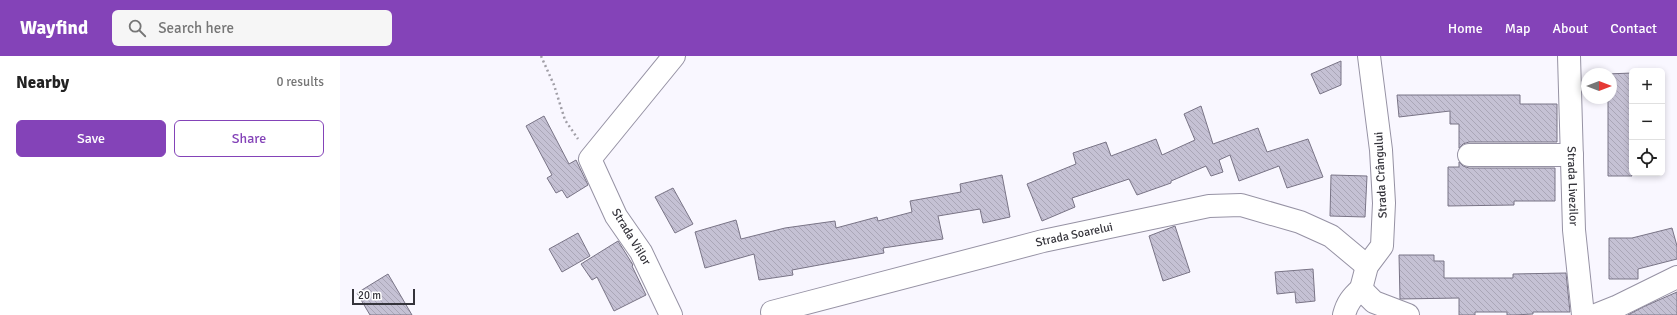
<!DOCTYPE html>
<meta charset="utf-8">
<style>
:root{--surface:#fff;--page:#f6f6f6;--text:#222;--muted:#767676;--line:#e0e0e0;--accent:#8443b8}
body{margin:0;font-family:Signika,sans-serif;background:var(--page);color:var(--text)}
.controls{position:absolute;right:12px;top:12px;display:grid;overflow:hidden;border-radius:6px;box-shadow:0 2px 6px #0003}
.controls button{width:36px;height:36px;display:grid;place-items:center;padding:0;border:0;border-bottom:1px solid var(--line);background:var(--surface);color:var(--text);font:20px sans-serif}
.compass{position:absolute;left:1241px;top:12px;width:36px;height:36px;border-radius:50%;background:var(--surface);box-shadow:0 2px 6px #0003;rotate:90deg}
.scale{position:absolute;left:12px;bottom:10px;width:63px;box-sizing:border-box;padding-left:4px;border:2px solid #35343b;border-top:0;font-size:11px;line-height:14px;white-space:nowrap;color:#35343b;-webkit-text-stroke:3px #fff;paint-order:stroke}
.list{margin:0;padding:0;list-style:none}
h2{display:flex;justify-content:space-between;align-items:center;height:52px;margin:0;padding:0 16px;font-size:17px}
h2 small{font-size:13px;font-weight:400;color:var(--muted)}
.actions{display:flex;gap:8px;padding:12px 16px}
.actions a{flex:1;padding:9px 0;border:1px solid var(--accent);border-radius:6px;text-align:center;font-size:14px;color:var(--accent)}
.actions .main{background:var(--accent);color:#fff}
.icon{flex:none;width:22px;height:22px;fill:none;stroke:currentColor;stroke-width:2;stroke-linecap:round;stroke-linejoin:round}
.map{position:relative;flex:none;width:1337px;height:259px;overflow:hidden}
header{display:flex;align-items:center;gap:24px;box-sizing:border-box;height:56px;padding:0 20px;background:var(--accent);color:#fff}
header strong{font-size:19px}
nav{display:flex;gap:22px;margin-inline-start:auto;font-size:14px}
.search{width:280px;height:36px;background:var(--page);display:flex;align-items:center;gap:10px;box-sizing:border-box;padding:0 14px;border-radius:6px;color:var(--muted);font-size:15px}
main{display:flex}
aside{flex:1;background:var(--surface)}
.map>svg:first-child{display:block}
.building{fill:url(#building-back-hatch);stroke:#797486}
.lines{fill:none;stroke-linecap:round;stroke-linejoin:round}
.minor-casing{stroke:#9692a4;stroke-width:24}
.path{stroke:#a19fa7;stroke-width:2.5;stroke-dasharray:2 3;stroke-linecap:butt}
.minor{stroke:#fff;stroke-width:22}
.labels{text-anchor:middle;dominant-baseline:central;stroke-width:4;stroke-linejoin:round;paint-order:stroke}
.street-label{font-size:12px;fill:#35343b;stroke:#fff}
</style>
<header>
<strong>Wayfind</strong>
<div class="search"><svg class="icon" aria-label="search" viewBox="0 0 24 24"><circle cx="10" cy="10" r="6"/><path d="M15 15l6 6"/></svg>Search here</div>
<nav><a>Home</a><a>Map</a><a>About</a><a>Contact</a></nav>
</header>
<main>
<aside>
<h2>Nearby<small>0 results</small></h2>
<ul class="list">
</ul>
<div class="actions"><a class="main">Save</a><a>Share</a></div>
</aside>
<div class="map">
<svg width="1337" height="259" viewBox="0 0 1337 259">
<defs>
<pattern id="building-back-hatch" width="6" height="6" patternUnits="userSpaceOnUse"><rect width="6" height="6" fill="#c5c1d4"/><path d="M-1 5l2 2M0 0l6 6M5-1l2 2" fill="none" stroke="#aaa6b7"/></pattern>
</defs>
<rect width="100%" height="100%" fill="#f9f7ff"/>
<path class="building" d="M 1001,5 L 1001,29 L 980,38 L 971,18 Z
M 1292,17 L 1292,120 L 1268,120 L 1268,42 L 1271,42 L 1271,18 L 1267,18 Z
M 1057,39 L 1180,39 L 1180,48 L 1217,48 L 1217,86 L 1129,86 L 1123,88 L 1119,92 L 1119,68 L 1110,68 L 1110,55 L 1059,61 Z
M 861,50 L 873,88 L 918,72 L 927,96 L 968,83 L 983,121 L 947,132 L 939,110 L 899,125 L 890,99 L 879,104 L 883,116 L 871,120 L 866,110 L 831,125 L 831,127 L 797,139 L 789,123 L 732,142 L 735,151 L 702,165 L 687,128 L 736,108 L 733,97 L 766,86 L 771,100 L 816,83 L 822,99 L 855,84 L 844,58 Z
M 204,60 L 229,108 L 236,104 L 248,129 L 227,142 L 222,134 L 216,137 L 207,122 L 212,119 L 186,70 Z
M 1119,106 L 1123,110 L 1129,112 L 1215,112 L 1215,145 L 1174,145 L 1174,149 L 1108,150 L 1108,111 L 1119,111 Z
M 662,119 L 670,161 L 643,167 L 640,153 L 598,160 L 603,183 L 543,192 L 544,197 L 452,214 L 453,219 L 419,224 L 414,198 L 365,212 L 355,176 L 396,164 L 401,183 L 445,172 L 495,165 L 496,172 L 537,161 L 538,165 L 572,156 L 570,145 L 621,136 L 620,128 Z
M 991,119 L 1027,120 L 1025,161 L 990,160 Z
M 333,132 L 353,168 L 335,177 L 315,141 Z
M 835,170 L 850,216 L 823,225 L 809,180 Z
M 1332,172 L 1337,190 L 1337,203 L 1298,213 L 1298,223 L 1269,223 L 1269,182 L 1292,182 Z
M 238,177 L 250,200 L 222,216 L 209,193 Z
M 278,185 L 293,209 L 292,210 L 306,239 L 274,255 L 257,221 L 252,224 L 241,208 Z
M 1059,199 L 1094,199 L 1094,205 L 1104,205 L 1104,222 L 1173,222 L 1173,218 L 1226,217 L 1230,256 L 1193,256 L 1193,258 L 1174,259 L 1167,259 L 1167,256 L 1135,256 L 1135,259 L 1119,259 L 1119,242 L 1060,243 Z
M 973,213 L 975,245 L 956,247 L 955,236 L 937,238 L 935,216 Z
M 48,218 L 72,259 L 30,259 L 17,237 Z
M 1337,236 L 1337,259 L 1288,259 L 1303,251 Z"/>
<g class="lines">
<g class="minor-casing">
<g id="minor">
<path id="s1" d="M 1229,0 L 1234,174 L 1243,259"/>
<path d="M 1129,99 L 1232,99"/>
<path d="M 1021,233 L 1027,210 L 1042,190 L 1044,147 L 1041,94 L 1029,0"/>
<path id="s2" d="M 432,256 L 703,185 L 869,150 L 901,149 L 960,166 L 991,180 L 1027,210"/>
<path d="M 331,259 L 301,196 L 276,160 L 250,103 L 334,0"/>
<path d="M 1004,259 C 1007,247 1012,241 1021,233 L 1034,246 L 1068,259"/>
<path d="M 1256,259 L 1276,251 L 1337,221"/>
</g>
</g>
<path class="path" d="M 201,0 L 214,29 L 225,64 L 238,83"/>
<use href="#minor" class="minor"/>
</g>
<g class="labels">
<g class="street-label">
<text transform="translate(1041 119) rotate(-93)">Strada Crângului</text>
<text stroke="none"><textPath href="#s1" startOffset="130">Strada Livezilor</textPath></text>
<text stroke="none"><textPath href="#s2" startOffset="312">Strada Soarelui</textPath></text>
<text transform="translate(291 181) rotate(59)">Strada Viilor</text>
</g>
</g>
</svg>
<div class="controls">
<button>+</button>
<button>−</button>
<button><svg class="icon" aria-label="locate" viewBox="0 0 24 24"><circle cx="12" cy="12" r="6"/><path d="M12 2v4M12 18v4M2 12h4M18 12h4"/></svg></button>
</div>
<svg class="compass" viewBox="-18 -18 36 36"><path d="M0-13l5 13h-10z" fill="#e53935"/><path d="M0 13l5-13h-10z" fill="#767676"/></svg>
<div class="scale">20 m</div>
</div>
</main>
